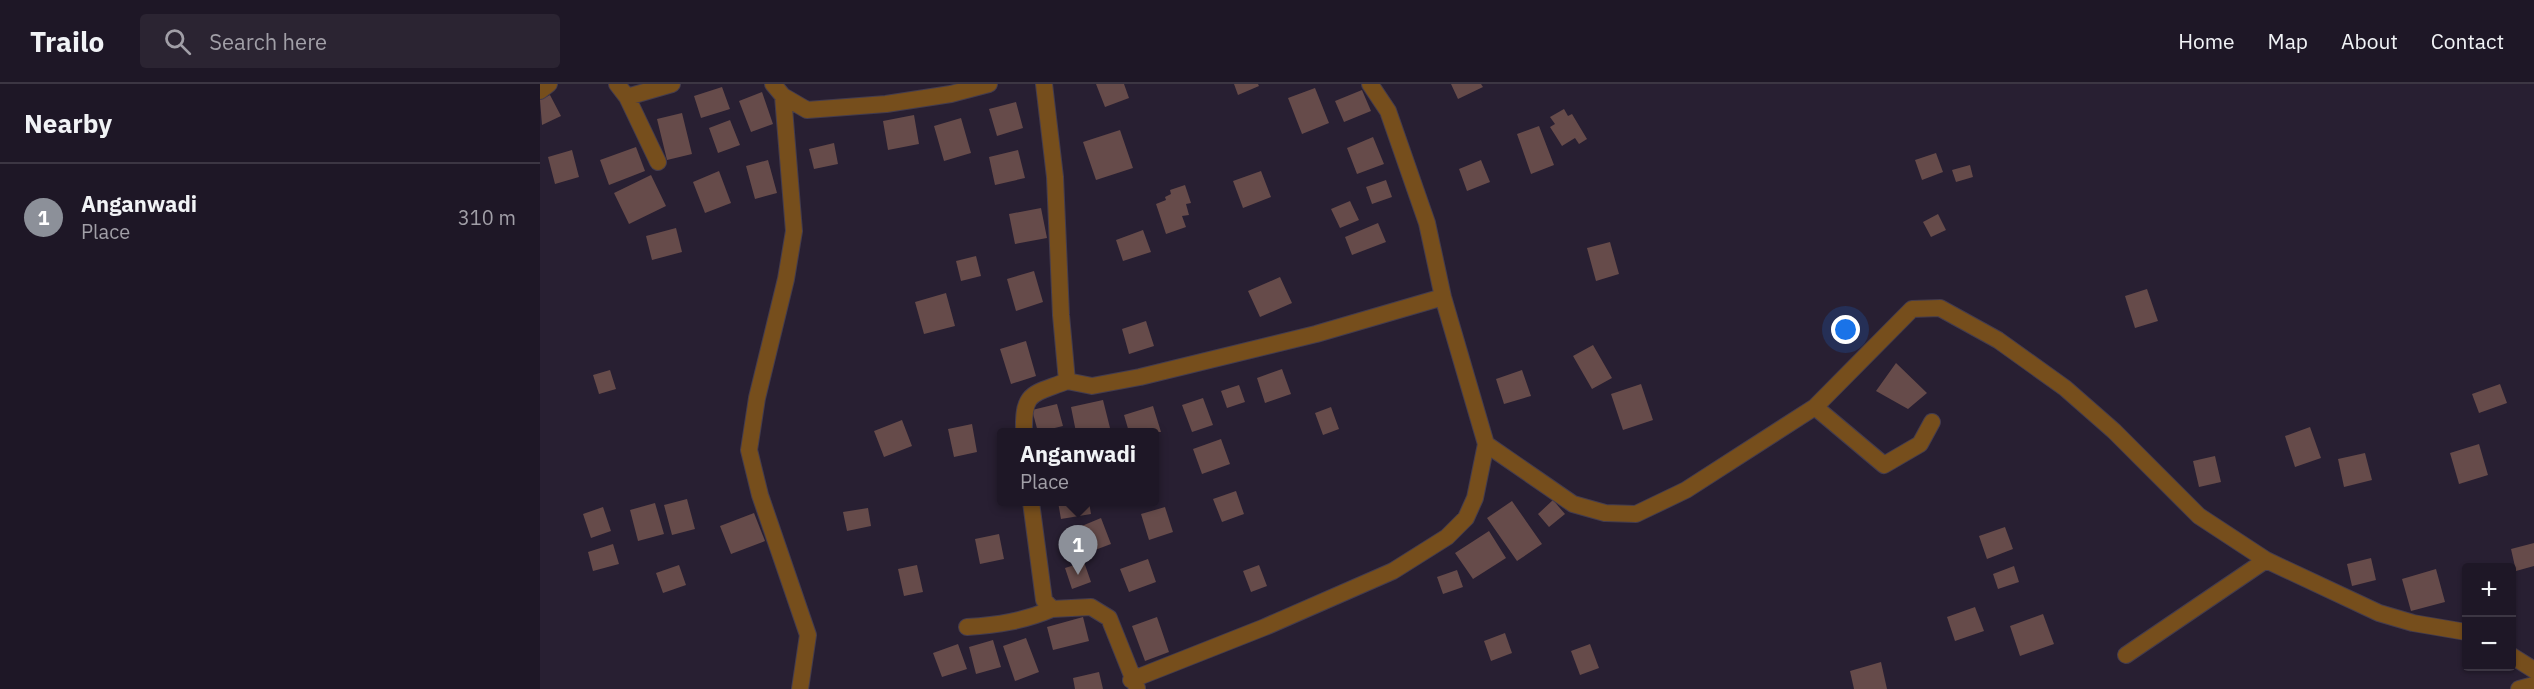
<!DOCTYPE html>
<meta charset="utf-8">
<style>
:root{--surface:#1e1726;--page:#2b2432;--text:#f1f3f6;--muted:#a19fa7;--line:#3c3643;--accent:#8c9099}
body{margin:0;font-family:"IBM Plex Sans",sans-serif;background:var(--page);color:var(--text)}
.controls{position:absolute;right:18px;bottom:18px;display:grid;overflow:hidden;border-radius:6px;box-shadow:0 2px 4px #0004}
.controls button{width:54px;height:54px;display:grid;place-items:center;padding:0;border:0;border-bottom:2px solid var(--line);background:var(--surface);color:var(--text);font:30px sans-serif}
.you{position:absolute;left:1306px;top:246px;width:21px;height:21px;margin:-15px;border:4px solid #fff;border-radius:50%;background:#1a73e8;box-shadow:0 0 0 9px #1a73e833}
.badge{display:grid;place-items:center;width:39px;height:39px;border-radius:50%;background:var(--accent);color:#fff;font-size:20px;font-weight:700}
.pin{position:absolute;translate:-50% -50px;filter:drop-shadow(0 2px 3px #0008)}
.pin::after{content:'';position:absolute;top:32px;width:21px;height:18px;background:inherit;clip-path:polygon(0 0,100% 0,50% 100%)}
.popup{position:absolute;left:457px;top:344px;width:162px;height:78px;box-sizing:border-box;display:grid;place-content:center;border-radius:6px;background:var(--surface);filter:drop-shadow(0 2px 4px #0005);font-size:20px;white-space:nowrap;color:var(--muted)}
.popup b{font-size:22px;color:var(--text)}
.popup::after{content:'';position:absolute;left:50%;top:100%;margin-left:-12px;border:12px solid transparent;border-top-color:var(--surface)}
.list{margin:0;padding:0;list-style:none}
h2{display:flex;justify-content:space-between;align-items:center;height:78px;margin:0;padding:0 24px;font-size:26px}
h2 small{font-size:20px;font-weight:400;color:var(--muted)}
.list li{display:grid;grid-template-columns:39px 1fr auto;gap:18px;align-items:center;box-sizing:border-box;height:108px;padding:0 24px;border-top:2px solid var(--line)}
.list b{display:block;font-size:22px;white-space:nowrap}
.list p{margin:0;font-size:20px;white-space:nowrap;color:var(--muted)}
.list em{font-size:20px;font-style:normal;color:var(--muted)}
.icon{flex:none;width:33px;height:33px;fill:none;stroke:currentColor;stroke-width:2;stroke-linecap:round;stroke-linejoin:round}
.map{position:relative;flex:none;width:1994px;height:605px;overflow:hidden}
header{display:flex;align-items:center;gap:36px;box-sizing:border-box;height:84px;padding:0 30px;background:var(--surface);border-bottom:2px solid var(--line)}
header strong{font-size:28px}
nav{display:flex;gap:33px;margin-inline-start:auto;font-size:21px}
.search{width:420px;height:54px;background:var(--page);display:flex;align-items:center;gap:15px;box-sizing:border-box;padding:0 21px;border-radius:6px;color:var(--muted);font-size:22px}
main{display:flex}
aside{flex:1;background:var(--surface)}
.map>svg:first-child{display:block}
.building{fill:#664b4a}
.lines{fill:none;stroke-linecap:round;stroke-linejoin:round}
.minor-casing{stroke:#443c4e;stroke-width:18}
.minor{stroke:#764e1c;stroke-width:16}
</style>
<header>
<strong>Trailo</strong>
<div class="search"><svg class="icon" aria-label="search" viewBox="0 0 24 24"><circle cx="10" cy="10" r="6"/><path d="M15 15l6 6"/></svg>Search here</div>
<nav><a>Home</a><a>Map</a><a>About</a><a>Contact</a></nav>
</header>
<main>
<aside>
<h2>Nearby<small></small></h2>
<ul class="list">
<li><span class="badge">1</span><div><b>Anganwadi</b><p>Place</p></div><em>310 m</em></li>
</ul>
</aside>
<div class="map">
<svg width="1994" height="605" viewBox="0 0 1994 605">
<rect width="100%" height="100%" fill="#281f32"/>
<path class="building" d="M 556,0 L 584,0 L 589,14 L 565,23 Z
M 694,0 L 718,0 L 719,2 L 698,11 Z
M 911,0 L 941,0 L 943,3 L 918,15 Z
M 182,3 L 190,25 L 161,34 L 154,12 Z
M 775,4 L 789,39 L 762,50 L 748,14 Z
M 822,6 L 831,27 L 804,38 L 795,17 Z
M 222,8 L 233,40 L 211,48 L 199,17 Z
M 10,11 L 21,32 L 2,41 L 0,16 Z
M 476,18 L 483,44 L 457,52 L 449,25 Z
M 1024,25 L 1028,32 L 1032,30 L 1047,55 L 1039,60 L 1035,54 L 1022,62 L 1010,43 L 1015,40 L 1010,33 Z
M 142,29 L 152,70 L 127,76 L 117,35 Z
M 374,31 L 379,60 L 348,66 L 343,37 Z
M 421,34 L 431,69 L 404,77 L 394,42 Z
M 190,36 L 200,61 L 178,69 L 169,44 Z
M 999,42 L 1014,81 L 991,90 L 977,50 Z
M 580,46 L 593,84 L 556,96 L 543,58 Z
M 833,53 L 844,80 L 817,90 L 807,64 Z
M 294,59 L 298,80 L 274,85 L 269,65 Z
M 96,63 L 105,87 L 69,101 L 60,76 Z
M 32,66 L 39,93 L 15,100 L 8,73 Z
M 478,66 L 485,94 L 455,101 L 449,73 Z
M 1396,69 L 1403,88 L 1382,96 L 1375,76 Z
M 228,76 L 237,109 L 215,115 L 206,82 Z
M 941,76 L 950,98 L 927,107 L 919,85 Z
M 1430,81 L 1433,93 L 1416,98 L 1412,86 Z
M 179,87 L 191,119 L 165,129 L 153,98 Z
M 721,87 L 731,113 L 703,124 L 693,97 Z
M 111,91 L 126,122 L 89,140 L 74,109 Z
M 846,96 L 852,113 L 832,120 L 826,103 Z
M 645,101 L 651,119 L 646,120 L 649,131 L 642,132 L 646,143 L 626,150 L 616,120 L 626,116 L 625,113 L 631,110 L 630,106 Z
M 810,117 L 819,136 L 800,144 L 791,125 Z
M 501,124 L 507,154 L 475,160 L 469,130 Z
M 1398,130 L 1406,146 L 1391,153 L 1383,138 Z
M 838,139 L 846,158 L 812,171 L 805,153 Z
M 136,144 L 142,168 L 112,176 L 106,152 Z
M 603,146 L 611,168 L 583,177 L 576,156 Z
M 1070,158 L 1079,190 L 1056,197 L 1047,164 Z
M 436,172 L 441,192 L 421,197 L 416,177 Z
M 494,187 L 503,218 L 476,227 L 467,195 Z
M 740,193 L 752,219 L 720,233 L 708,207 Z
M 1607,205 L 1618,237 L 1595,244 L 1585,212 Z
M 406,209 L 415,242 L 384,250 L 375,218 Z
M 606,237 L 614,262 L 589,270 L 582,245 Z
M 486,257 L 496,292 L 471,300 L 460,265 Z
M 1053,261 L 1072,294 L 1052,305 L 1033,272 Z
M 1356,279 L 1387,309 L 1368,325 L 1336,307 Z
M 742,285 L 751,310 L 725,319 L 717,294 Z
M 70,286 L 76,305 L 59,310 L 53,291 Z
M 982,286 L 991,312 L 964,320 L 956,295 Z
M 1101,300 L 1113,336 L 1083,346 L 1071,310 Z
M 1960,300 L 1967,319 L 1939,329 L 1932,310 Z
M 699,301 L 705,318 L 687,324 L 681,307 Z
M 663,314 L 673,341 L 652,348 L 642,321 Z
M 563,316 L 571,348 L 536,348 L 531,323 Z
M 517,320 L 523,342 L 498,348 L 492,326 Z
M 613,322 L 621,348 L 589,348 L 584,331 Z
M 791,323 L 799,345 L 783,351 L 775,329 Z
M 362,336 L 372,362 L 344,373 L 334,347 Z
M 432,340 L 437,368 L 414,373 L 408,345 Z
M 1770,343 L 1781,374 L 1755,383 L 1745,352 Z
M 681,355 L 690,380 L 662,390 L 653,365 Z
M 1939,360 L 1948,391 L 1919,400 L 1910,369 Z
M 1825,369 L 1832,396 L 1804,403 L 1798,375 Z
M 1675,372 L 1681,398 L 1659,403 L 1653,377 Z
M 696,407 L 704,430 L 682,438 L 673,415 Z
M 147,415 L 155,445 L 132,451 L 124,421 Z
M 1013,416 L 1025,430 L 1009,443 L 998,430 Z
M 972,417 L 1002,460 L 977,477 L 947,434 Z
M 518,418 L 549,418 L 551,430 L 521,435 Z
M 115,419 L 124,450 L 98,457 L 90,426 Z
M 63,423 L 71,447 L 51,454 L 43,430 Z
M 625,423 L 633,448 L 609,456 L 601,430 Z
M 328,424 L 331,442 L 307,447 L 303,428 Z
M 214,429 L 225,457 L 191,470 L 180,442 Z
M 561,434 L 571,460 L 547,469 L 537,444 Z
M 1465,443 L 1473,465 L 1447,475 L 1439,452 Z
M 949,447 L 966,474 L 933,495 L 915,469 Z
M 459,450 L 464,475 L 440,480 L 435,455 Z
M 1994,459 L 1994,482 L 1976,487 L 1971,465 Z
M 73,460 L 79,480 L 53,487 L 48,468 Z
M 1831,474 L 1836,496 L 1812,502 L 1807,480 Z
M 608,475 L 616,498 L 589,508 L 580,485 Z
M 544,478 L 551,498 L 532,505 L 525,484 Z
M 139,481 L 146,501 L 123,509 L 116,489 Z
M 377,481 L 383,508 L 364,512 L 358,485 Z
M 719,481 L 727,502 L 711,508 L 703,487 Z
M 1474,482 L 1479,498 L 1458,505 L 1453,490 Z
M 1896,485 L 1905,518 L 1871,527 L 1862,495 Z
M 917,486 L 923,503 L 903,510 L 897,493 Z
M 1435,523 L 1444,547 L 1415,557 L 1407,533 Z
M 1503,530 L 1514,560 L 1480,572 L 1470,542 Z
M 543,533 L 549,557 L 513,566 L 507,543 Z
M 617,533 L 629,568 L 605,577 L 592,542 Z
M 965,549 L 972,569 L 951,577 L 944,557 Z
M 486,554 L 499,588 L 475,597 L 463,562 Z
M 453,556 L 461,583 L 436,590 L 429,563 Z
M 418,560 L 427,585 L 402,593 L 393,569 Z
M 1050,560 L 1059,584 L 1040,591 L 1031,567 Z
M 1341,578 L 1347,605 L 1314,605 L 1310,587 Z
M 559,588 L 563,605 L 535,605 L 533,594 Z"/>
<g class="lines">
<g class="minor-casing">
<path id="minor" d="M 77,0 L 87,13 L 132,0
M 233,0 L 243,12 L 267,26 L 346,20 L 411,10 L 449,0
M 0,7 L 9,0
M 243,12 L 254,147 L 246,195 L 217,314 L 209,366 L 220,411 L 268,551 L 260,605
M 87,13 L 118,78
M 527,297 L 552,302 L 600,293 L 776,250 L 903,213
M 1392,338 L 1380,360 L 1344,381 L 1275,323 L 1372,225 L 1400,224 L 1458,256 L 1525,304 L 1574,347 L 1659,432 L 1726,476 L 1839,529 L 1873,539 L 1926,548
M 484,348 C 483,307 492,311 527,297 L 521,231 L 515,93 L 504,0
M 946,360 L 1033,420 L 1065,429 L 1096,430 L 1146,406 L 1275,323
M 491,418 L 504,516 L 512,525 L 551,523 L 569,534 L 597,604
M 427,543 C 458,541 484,537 512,525
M 1586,571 L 1726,476
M 1972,572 L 1994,586
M 591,596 L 725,543 L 853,487 L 907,453 L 926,434 L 935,414 L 946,360 L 903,213 L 887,139 L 848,27 L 830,0
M 1979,605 L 1994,601"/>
</g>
<use href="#minor" class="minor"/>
</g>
</svg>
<div class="controls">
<button>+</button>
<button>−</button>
</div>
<div class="you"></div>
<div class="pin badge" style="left:538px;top:491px">1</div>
<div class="popup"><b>Anganwadi</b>Place</div>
</div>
</main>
